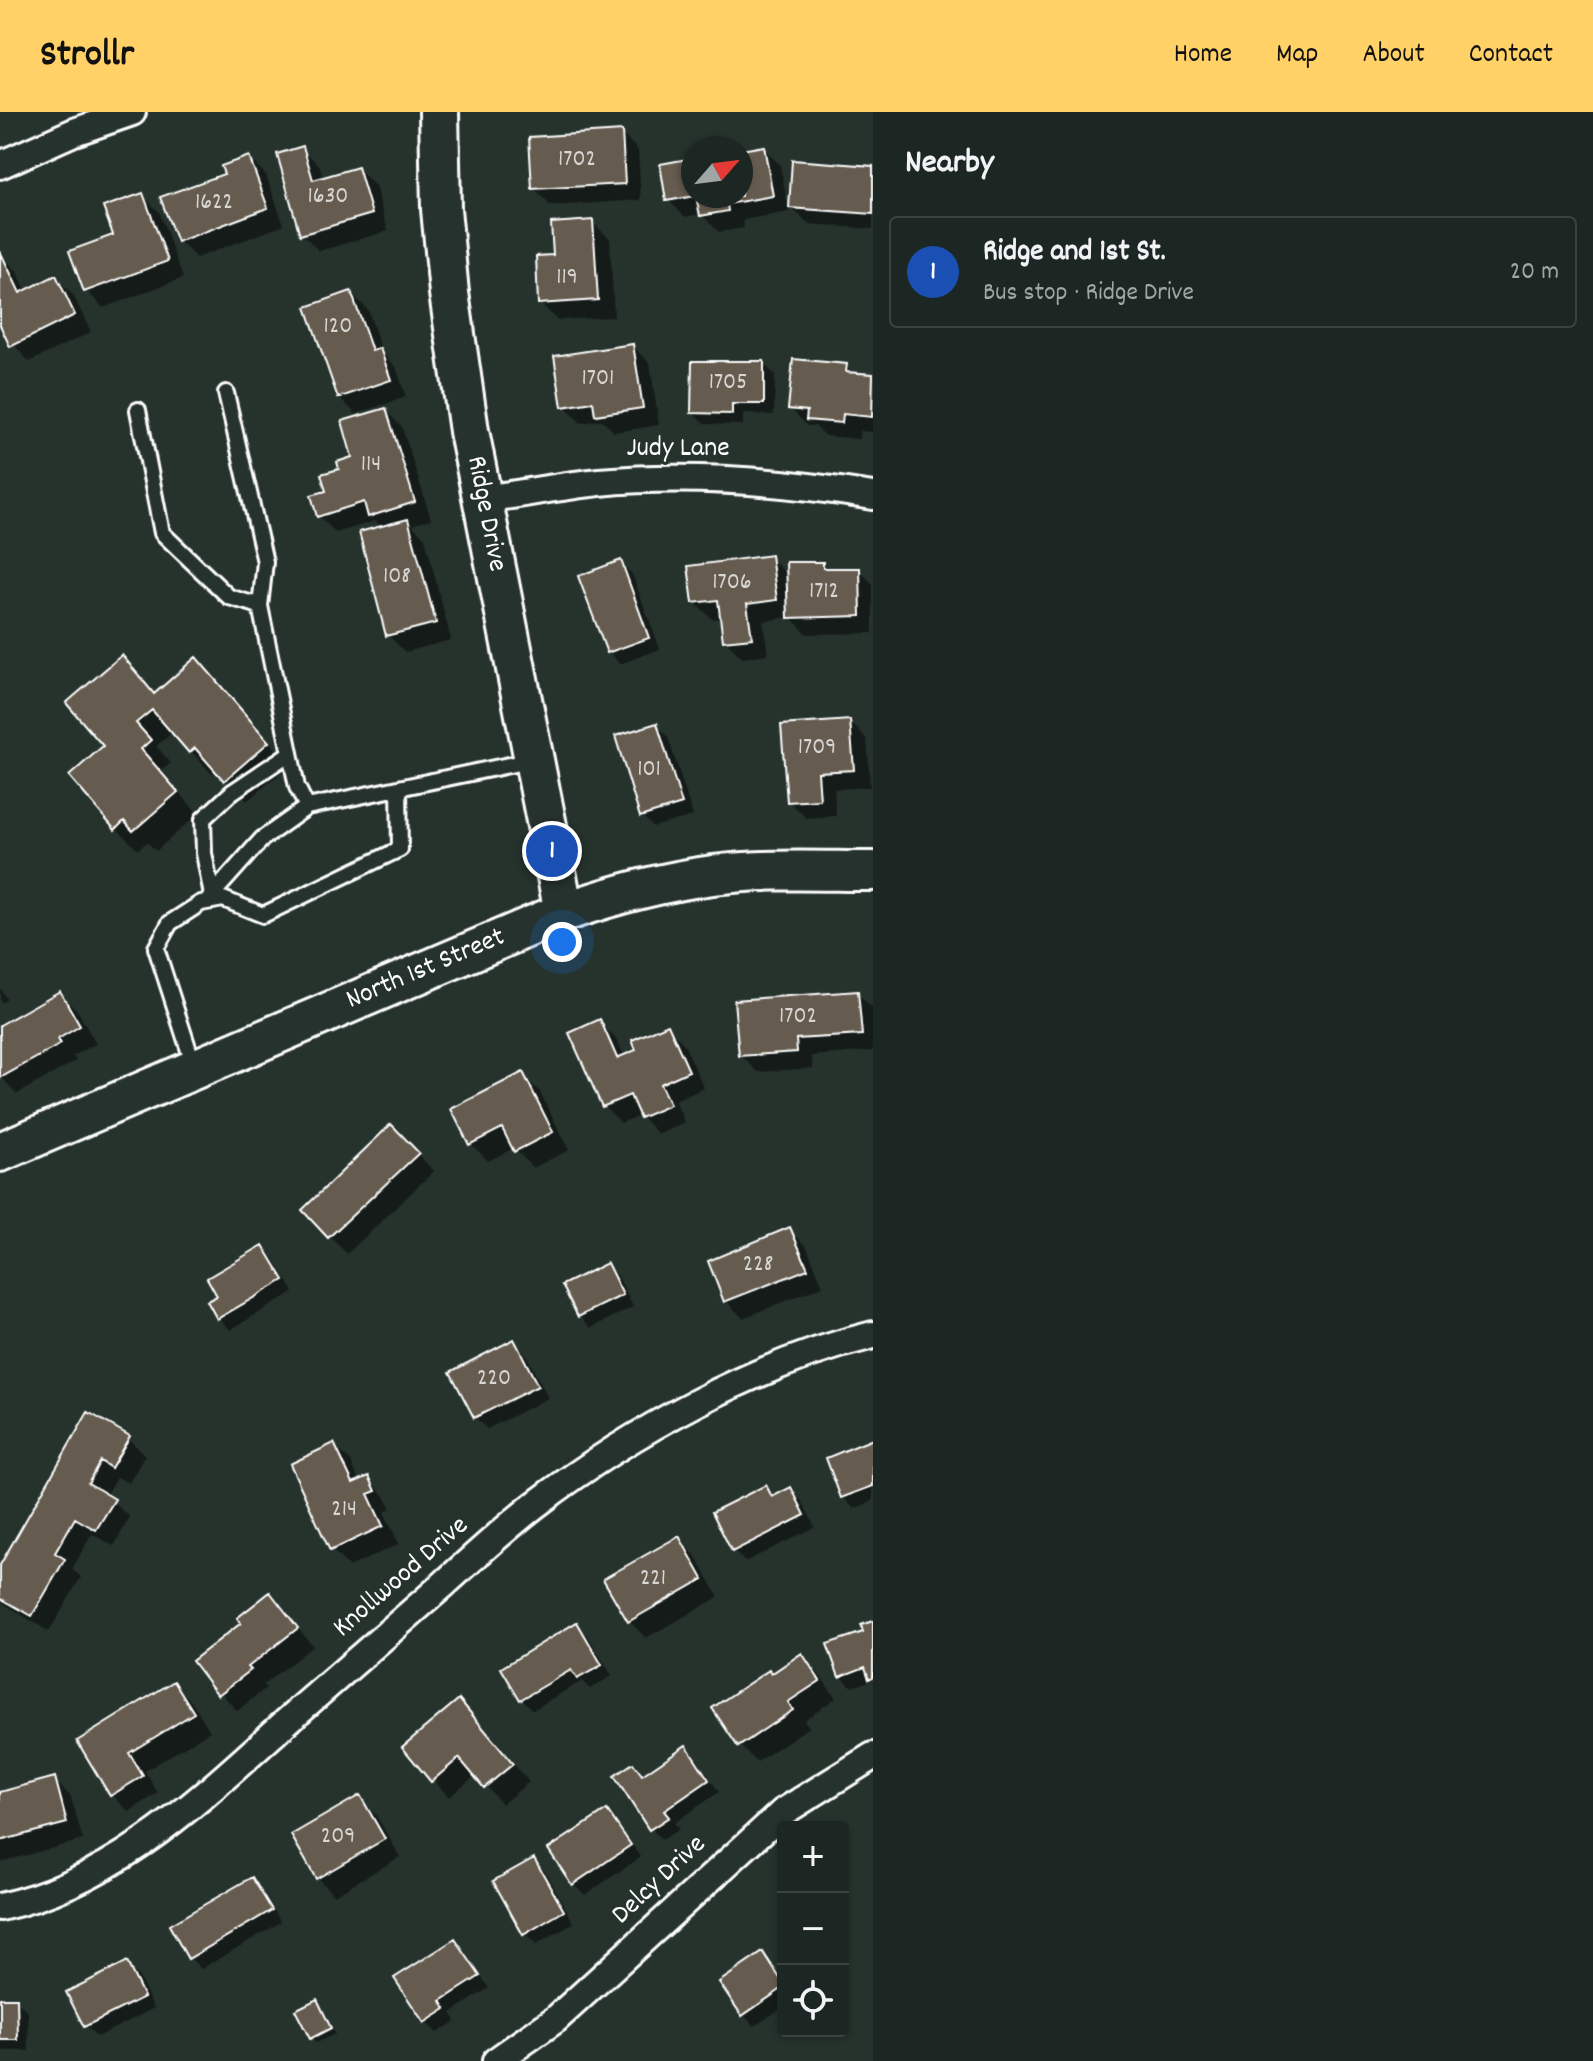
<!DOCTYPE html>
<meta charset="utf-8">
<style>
:root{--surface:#1c2622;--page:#29322f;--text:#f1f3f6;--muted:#a0a5a5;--line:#3a4340;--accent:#ffd166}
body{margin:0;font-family:Dekko,sans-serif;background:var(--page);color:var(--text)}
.controls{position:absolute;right:24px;bottom:24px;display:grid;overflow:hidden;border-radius:8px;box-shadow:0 2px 6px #0004}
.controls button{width:72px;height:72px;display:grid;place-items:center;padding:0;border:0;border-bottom:2px solid var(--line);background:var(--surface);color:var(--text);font:40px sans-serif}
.compass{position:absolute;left:681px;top:24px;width:72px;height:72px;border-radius:50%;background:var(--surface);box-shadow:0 2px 6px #0004;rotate:62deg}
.you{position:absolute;left:562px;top:830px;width:28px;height:28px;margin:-20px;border:6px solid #fff;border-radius:50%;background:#1a73e8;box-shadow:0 0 0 12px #1a73e833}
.badge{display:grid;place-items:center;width:52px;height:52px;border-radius:50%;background:var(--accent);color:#fff;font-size:26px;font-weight:700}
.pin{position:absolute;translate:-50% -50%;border:4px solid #fff;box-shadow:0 2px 8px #0006}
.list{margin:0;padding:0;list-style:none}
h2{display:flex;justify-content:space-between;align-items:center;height:104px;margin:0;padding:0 32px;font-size:34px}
h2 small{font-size:26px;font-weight:400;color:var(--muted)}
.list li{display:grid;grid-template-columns:52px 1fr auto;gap:24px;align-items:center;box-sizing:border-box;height:112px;margin:0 16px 16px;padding:0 16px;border:2px solid var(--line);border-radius:8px}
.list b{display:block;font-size:30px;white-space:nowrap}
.list p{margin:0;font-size:26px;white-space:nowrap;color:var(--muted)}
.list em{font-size:26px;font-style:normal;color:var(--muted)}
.icon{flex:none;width:44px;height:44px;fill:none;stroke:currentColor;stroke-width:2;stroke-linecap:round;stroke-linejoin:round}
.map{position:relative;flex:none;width:873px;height:1949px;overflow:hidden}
header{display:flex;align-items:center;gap:48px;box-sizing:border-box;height:112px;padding:0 40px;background:var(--accent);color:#111}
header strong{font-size:38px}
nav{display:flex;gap:44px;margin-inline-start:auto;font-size:28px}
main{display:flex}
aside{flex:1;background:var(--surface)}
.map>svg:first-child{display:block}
.shadow{fill:#0007}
.building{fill:#655b4f;stroke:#fff;stroke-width:2}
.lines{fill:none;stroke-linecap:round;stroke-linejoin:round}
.lane-casing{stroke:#fff;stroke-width:20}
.street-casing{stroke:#fff;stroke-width:32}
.secondary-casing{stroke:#fff;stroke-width:44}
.lane{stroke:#26332d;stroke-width:14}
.street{stroke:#26332d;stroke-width:26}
.secondary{stroke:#26332d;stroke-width:38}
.labels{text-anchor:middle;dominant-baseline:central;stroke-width:6;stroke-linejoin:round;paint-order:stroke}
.number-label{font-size:24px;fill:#d8d6d3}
.street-label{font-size:28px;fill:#fff;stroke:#26332d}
</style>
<header>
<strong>Strollr</strong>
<nav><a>Home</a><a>Map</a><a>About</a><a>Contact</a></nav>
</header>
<main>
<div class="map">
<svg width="873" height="1949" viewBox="0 0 873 1949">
<rect width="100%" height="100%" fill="#26332d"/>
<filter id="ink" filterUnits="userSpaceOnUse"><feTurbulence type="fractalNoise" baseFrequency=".0125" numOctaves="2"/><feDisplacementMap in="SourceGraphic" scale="16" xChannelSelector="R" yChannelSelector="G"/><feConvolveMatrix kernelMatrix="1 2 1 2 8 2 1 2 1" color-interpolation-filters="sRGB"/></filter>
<g filter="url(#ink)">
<path class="shadow" d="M 621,21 L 638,38 L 641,88 L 551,94 L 534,77 Z
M 763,36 L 780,53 L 789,100 L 743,108 L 744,116 L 719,120 L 701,102 L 685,105 L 668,88 L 693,48 L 693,84 L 741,84 L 741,40 Z
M 302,37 L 320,54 L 323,67 L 358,57 L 375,74 L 388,119 L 319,139 L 302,122 Z
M 249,46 L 266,63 L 284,113 L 196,146 L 179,129 L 227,63 Z
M 873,56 L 873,117 L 808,112 L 791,95 Z
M 142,83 L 159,100 L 183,166 L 103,196 L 86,178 Z
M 592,110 L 610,127 L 614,205 L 557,208 L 540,191 L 555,145 Z
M 0,142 L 17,159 L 27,180 L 56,166 L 73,183 L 91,220 L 29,250 L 0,216 Z
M 351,181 L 368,198 L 382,241 L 396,255 L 406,285 L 356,302 L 339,285 Z
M 632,234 L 650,251 L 659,313 L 614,320 L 602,308 L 581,311 L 564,294 Z
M 763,251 L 775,263 L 774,303 L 743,302 L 743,313 L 705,312 L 693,301 Z
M 846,254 L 855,263 L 873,264 L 873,320 L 860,319 L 859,327 L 825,324 L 815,314 L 807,314 L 790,296 Z
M 385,298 L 402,315 L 431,407 L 412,413 L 425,426 L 451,528 L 405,540 L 388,523 L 382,416 L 375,409 L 336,421 L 319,404 L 341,358 L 355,346 Z
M 770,446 L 789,464 L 822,452 L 828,458 L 859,458 L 873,472 L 873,521 L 807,522 L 790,505 L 763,509 L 768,542 L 742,546 L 725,528 L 722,506 L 712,507 L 694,490 Z
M 620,450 L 632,462 L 660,537 L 620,552 L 609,540 Z
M 122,546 L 156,583 L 196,548 L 290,653 L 247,689 L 217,658 L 212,662 L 173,620 L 156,634 L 171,651 L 161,659 L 198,702 L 156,739 L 147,730 L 138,738 L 116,716 L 106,634 Z
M 850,610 L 867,627 L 870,675 L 834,677 L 836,704 L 806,706 L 789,689 Z
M 657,613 L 668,625 L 693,704 L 653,715 L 642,704 Z
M 0,876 L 7,888 L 0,891 Z
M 60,881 L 77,898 L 96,932 L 73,944 L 76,949 L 17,982 L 0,964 L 0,915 Z
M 857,881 L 873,897 L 873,939 L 812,944 L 813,956 L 758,960 L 741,943 Z
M 599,910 L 616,927 L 625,945 L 639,939 L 667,915 L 684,932 L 704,976 L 675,989 L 685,1011 L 658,1022 L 640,1003 L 621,1011 L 604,994 Z
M 523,963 L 540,980 L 569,1038 L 533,1056 L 514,1036 L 488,1049 L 471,1032 Z
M 391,1015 L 434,1059 L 347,1142 L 304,1098 Z
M 790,1118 L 807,1135 L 823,1174 L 743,1206 L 726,1189 Z
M 263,1135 L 274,1147 L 294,1180 L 230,1218 L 219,1206 L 210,1190 L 220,1184 Z
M 607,1153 L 618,1164 L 633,1195 L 591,1216 L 580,1204 Z
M 513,1230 L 525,1241 L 548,1286 L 487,1317 L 475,1305 Z
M 88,1302 L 128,1326 L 145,1343 L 129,1371 L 117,1365 L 106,1384 L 130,1405 L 114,1434 L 92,1422 L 72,1457 L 81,1465 L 49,1520 L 0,1489 L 0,1457 Z
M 873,1329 L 873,1389 L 854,1397 L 843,1385 L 828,1347 Z
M 334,1333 L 351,1350 L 360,1370 L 368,1367 L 385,1384 L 391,1397 L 384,1400 L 399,1432 L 349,1455 L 332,1438 Z
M 765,1375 L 776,1385 L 791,1378 L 802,1389 L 815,1415 L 745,1450 L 733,1439 Z
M 678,1426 L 695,1443 L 719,1485 L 646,1526 L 629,1509 Z
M 270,1483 L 313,1534 L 263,1573 L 266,1576 L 237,1599 L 194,1549 L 243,1511 Z
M 873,1511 L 873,1568 L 852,1575 L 840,1563 Z
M 577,1513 L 588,1524 L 612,1564 L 590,1577 L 582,1569 L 533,1598 L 522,1587 L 503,1556 Z
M 801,1544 L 818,1561 L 836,1586 L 804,1608 L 809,1615 L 757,1650 L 740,1634 L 772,1564 Z
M 174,1572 L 191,1589 L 210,1619 L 145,1659 L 158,1681 L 129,1700 L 112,1683 L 79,1630 Z
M 459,1589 L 529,1670 L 502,1692 L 476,1663 L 449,1685 L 433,1668 Z
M 685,1636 L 697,1647 L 719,1680 L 674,1711 L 679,1717 L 662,1728 L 651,1716 L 633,1653 L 644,1664 Z
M 54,1668 L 71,1685 L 83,1728 L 0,1750 L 0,1682 Z
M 359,1686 L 376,1703 L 400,1745 L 334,1783 L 317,1766 Z
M 607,1700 L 618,1712 L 641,1745 L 585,1783 L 574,1772 Z
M 534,1749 L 545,1760 L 574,1811 L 536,1833 L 524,1821 Z
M 252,1767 L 263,1779 L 281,1810 L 201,1857 L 189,1845 Z
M 455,1829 L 466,1841 L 489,1876 L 451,1901 L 456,1909 L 437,1921 L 425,1910 Z
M 762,1842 L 783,1868 L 783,1895 L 755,1914 L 743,1903 Z
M 126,1853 L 138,1864 L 154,1896 L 97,1925 L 86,1914 Z
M 0,1888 L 16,1888 L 28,1900 L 29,1939 L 0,1939 Z
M 317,1890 L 322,1895 L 335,1922 L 316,1931 L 311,1925 Z"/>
<path class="building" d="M 622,19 L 625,72 L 532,77 L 529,25 Z
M 303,34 L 313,68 L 358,55 L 372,102 L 300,123 L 277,42 Z
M 764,34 L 773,84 L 727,92 L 728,99 L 700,104 L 696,84 L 741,84 L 741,38 Z
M 249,44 L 268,96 L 177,130 L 160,85 L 224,62 L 221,54 Z
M 693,46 L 693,84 L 695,84 L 666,89 L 660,52 Z
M 792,48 L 873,54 L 873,102 L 789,96 Z
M 143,81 L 168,149 L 84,180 L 69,139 L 113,123 L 103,95 Z
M 593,108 L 598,188 L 538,192 L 536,144 L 553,143 L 551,111 Z
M 0,139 L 20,181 L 56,163 L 75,203 L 10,235 L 0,213 Z
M 351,179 L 372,239 L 380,236 L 391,268 L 338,286 L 306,195 Z
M 633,232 L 643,296 L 595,303 L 593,290 L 562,295 L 554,244 Z
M 793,247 L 847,252 L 846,260 L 873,262 L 872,305 L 843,302 L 842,311 L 806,308 L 807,299 L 788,297 Z
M 692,249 L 764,249 L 764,292 L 732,292 L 732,302 L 691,301 Z
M 386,296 L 415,390 L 368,405 L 364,390 L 317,405 L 311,383 L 326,379 L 321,362 L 339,357 L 337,350 L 352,345 L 342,309 Z
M 408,407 L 436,511 L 386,524 L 359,420 Z
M 771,443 L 777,488 L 747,492 L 752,526 L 723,529 L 718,488 L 693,491 L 688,454 Z
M 621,448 L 649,526 L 607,541 L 578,464 Z
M 786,450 L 823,450 L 823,456 L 860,456 L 861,504 L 788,506 Z
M 122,543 L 154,582 L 196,545 L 269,630 L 224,669 L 195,636 L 189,641 L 152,598 L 136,611 L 151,628 L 141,637 L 178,680 L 133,719 L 124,709 L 115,718 L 69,664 L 103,634 L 66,591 Z
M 850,608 L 854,658 L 818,660 L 820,688 L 787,690 L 781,613 Z
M 657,611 L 682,692 L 640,705 L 615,624 Z
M 60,879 L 80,914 L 58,927 L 61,932 L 0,966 L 0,913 Z
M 858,879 L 862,923 L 796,927 L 797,940 L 739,944 L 734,888 Z
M 600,907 L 617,946 L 636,938 L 632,928 L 668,912 L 689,959 L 660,972 L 670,993 L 640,1006 L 630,983 L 602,995 L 569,921 Z
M 523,960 L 553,1020 L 514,1040 L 502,1016 L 469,1033 L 451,997 Z
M 391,1012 L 419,1041 L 328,1126 L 302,1098 Z
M 790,1115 L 808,1157 L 724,1190 L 708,1149 Z
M 263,1133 L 284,1168 L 217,1207 L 207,1189 L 217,1184 L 207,1166 Z
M 607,1151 L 623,1183 L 578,1205 L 562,1173 Z
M 514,1227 L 538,1274 L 474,1306 L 450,1260 Z
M 88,1300 L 130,1324 L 111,1356 L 100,1349 L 88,1371 L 115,1387 L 96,1418 L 75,1406 L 55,1441 L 65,1447 L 32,1504 L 0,1486 L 0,1453 Z
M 873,1327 L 873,1374 L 841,1386 L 826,1346 Z
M 334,1331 L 353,1371 L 369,1364 L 376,1379 L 368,1382 L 383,1414 L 330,1439 L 290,1352 Z
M 766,1373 L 772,1385 L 791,1375 L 805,1403 L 732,1440 L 712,1400 Z
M 679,1424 L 703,1467 L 628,1510 L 603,1467 Z
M 270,1480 L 298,1516 L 248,1555 L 251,1558 L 218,1583 L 192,1549 L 241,1511 L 237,1506 Z
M 873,1509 L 873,1565 L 869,1567 L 865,1555 L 839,1565 L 827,1532 L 863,1520 L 861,1513 Z
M 577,1510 L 602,1553 L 577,1567 L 571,1558 L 520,1588 L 501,1556 Z
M 802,1541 L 820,1569 L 788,1590 L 793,1598 L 738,1635 L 712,1596 L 769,1558 L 771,1562 Z
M 174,1569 L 194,1601 L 129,1641 L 143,1664 L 110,1684 L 77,1629 Z
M 459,1587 L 513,1652 L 484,1676 L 459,1646 L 431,1670 L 402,1635 Z
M 686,1633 L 709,1668 L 664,1699 L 669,1705 L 649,1718 L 614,1664 L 633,1651 L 642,1663 Z
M 55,1665 L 67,1711 L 0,1729 L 0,1680 Z
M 360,1683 L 385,1727 L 316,1767 L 291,1723 Z
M 607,1698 L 631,1733 L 572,1773 L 548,1737 Z
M 534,1746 L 564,1799 L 523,1823 L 493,1769 Z
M 252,1765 L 272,1798 L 188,1847 L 169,1813 Z
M 455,1827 L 480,1864 L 441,1889 L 446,1897 L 424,1911 L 394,1866 Z
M 763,1840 L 783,1871 L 783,1876 L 742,1904 L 719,1870 Z
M 127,1850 L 144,1885 L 84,1915 L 66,1880 Z
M 0,1886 L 17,1886 L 18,1928 L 0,1928 Z
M 317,1887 L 331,1916 L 310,1927 L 295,1898 Z"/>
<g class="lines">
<g class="lane-casing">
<path id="lane" d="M 226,281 L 265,450 L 260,494
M 138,298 L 162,421 L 229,485 L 260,494 L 297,675 L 307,695 L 533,648
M 212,783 L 262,727 L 307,695
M 213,789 L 204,741 L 203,707 L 232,680 L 290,641
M 195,957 L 156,836 L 170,811 L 201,791 L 223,787 L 263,803 L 400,737 L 399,676"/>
</g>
<g class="street-casing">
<path id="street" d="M 0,53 L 74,20 L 132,0
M 483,387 C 522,382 560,374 599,370 C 689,362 783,369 873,384
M 0,1795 C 120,1769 205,1682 294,1603 C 344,1559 394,1516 444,1472 C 474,1445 504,1417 535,1393 C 632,1319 754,1252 873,1223
M 496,1949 L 556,1907 L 783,1700 L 873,1644"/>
</g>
<g class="secondary-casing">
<path id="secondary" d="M 439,0 L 441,97 L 449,181 L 469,319 L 564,800
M 0,1040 L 564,800 C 613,783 661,770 713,763 C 766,756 820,759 873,759"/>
</g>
<use href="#lane" class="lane"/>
<use href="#street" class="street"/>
<use href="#secondary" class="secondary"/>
</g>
</g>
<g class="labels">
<g class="number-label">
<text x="577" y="48">1702</text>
<text x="328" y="85">1630</text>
<text x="214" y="91">1622</text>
<text x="567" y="166">119</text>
<text x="338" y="215">120</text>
<text x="598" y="267">1701</text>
<text x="728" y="271">1705</text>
<text x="371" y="353">114</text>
<text x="397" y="465">108</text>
<text x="732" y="471">1706</text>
<text x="824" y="480">1712</text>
<text x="817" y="636">1709</text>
<text x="649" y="658">101</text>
<text x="798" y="905">1702</text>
<text x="758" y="1153">228</text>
<text x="494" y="1267">220</text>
<text x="344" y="1398">214</text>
<text x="653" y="1467">221</text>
<text x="338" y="1725">209</text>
</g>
<g class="street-label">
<text x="678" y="338">Judy Lane</text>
<text transform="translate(485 402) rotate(79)">Ridge Drive</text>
<text transform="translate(426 858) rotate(-23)">North 1st Street</text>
<text transform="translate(402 1466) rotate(-41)">Knollwood Drive</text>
<text transform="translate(660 1769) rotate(-43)">Delcy Drive</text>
</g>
</g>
</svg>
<div class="controls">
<button>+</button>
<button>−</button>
<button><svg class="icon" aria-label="locate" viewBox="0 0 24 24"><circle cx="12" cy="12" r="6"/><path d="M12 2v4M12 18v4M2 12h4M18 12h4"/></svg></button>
</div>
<svg class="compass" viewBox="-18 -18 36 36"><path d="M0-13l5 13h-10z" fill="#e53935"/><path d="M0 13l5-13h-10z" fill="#a0a5a5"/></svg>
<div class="you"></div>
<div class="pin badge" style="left:552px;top:739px;background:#1a4fb4">1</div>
</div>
<aside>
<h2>Nearby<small></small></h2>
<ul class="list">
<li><span class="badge" style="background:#1a4fb4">1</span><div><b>Ridge and 1st St.</b><p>Bus stop · Ridge Drive</p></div><em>20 m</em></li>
</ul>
</aside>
</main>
